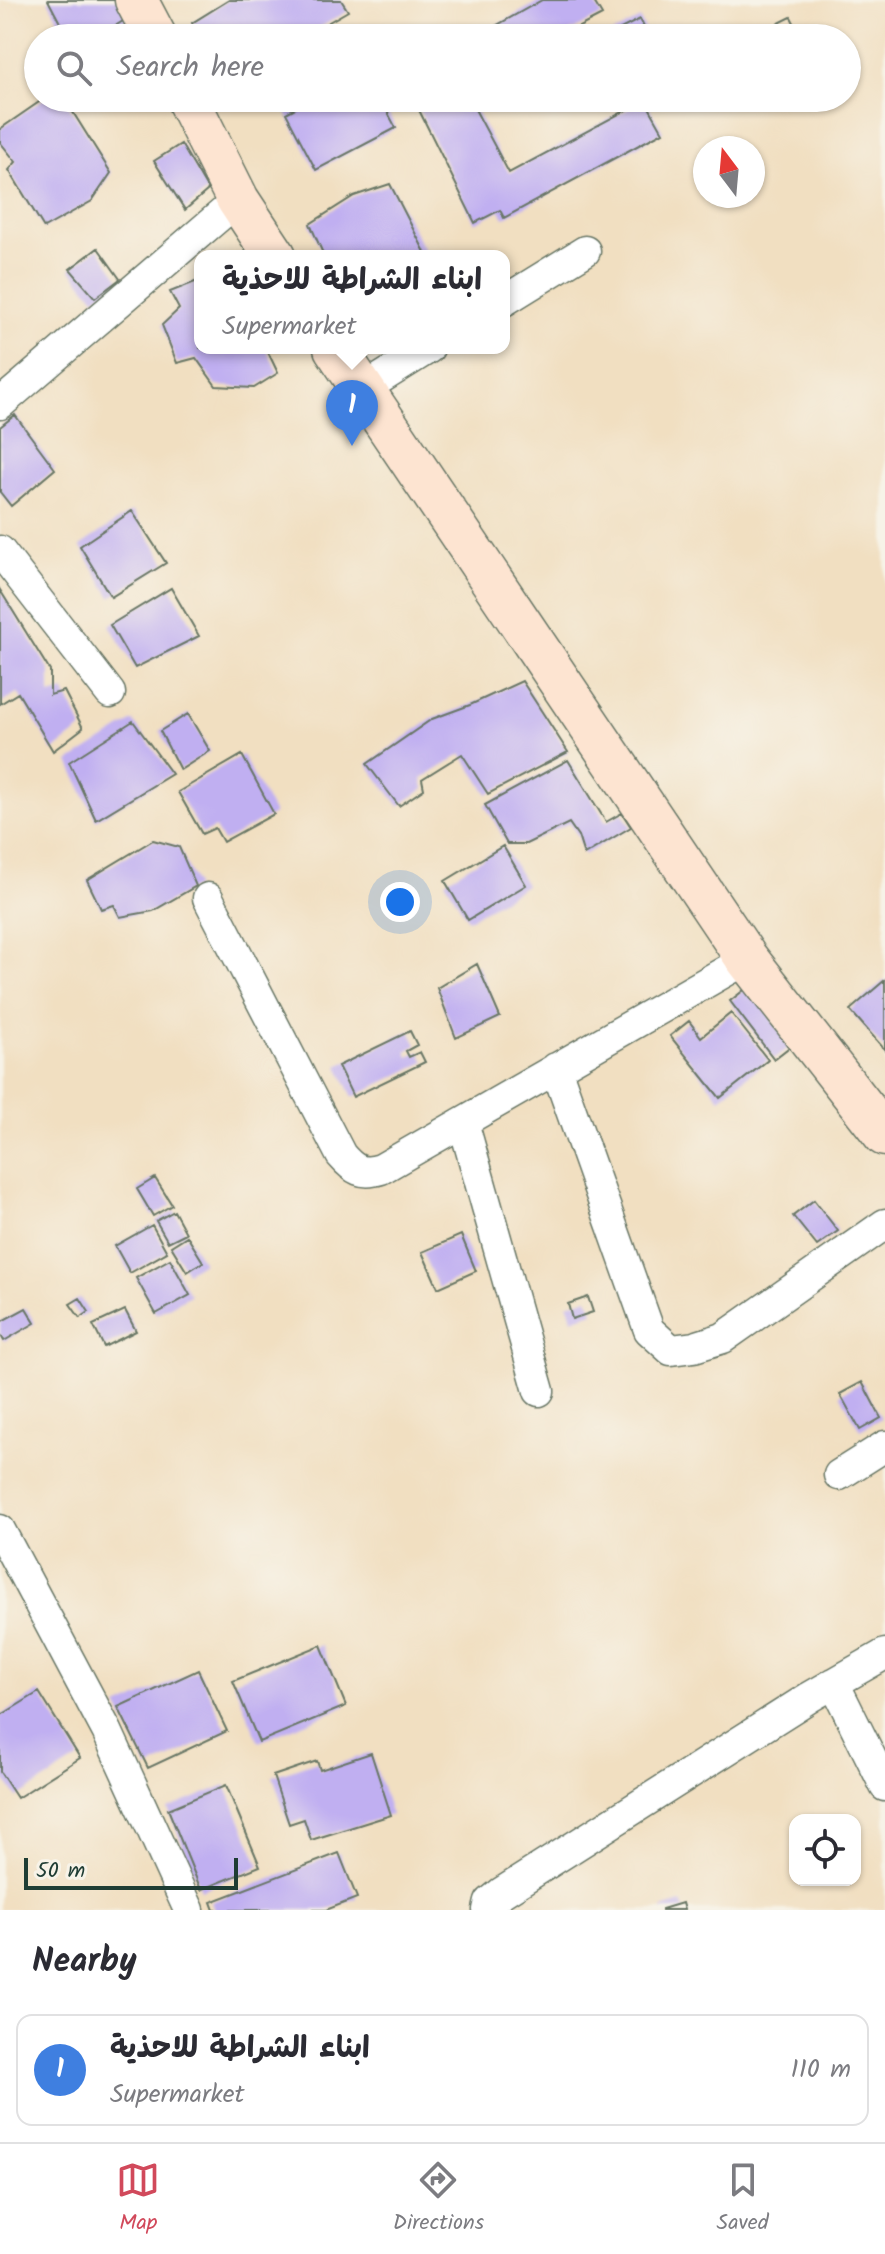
<!DOCTYPE html>
<meta charset="utf-8">
<style>
:root{--surface:#fff;--page:#f7f7f7;--text:#2b2b33;--muted:#7c7c81;--line:#e1e1e2;--accent:#d1495b}
body{margin:0;font-family:Kalam,"Playpen Sans Arabic",sans-serif;background:var(--page);color:var(--text)}
.controls{position:absolute;right:24px;bottom:24px;display:grid;overflow:hidden;border-radius:16px;box-shadow:0 2px 6px #0004}
.controls button{width:72px;height:72px;display:grid;place-items:center;padding:0;border:0;border-bottom:2px solid var(--line);background:var(--surface);color:var(--text);font:40px sans-serif}
.compass{position:absolute;left:693px;top:136px;width:72px;height:72px;border-radius:50%;background:var(--surface);box-shadow:0 2px 6px #0004;rotate:344deg}
.scale{position:absolute;left:24px;bottom:20px;width:214px;box-sizing:border-box;padding-left:8px;border:4px solid #1f3d34;border-top:0;font-size:22px;line-height:28px;white-space:nowrap;color:#1f3d34;-webkit-text-stroke:6px #f7f3e8;paint-order:stroke}
.you{position:absolute;left:400px;top:902px;width:28px;height:28px;margin:-20px;border:6px solid #fff;border-radius:50%;background:#1a73e8;box-shadow:0 0 0 12px #1a73e833}
.badge{display:grid;place-items:center;width:52px;height:52px;border-radius:50%;background:var(--accent);color:#fff;font-size:26px;font-weight:700}
.pin{position:absolute;translate:-50% -66px;filter:drop-shadow(0 2px 4px #0008)}
.pin::after{content:'';position:absolute;top:42px;width:28px;height:24px;background:inherit;clip-path:polygon(0 0,100% 0,50% 100%)}
.popup{position:absolute;left:194px;top:250px;width:316px;height:104px;box-sizing:border-box;display:grid;place-content:center;border-radius:16px;background:var(--surface);filter:drop-shadow(0 2px 6px #0005);font-size:26px;white-space:nowrap;color:var(--muted)}
.popup b{font-size:30px;color:var(--text)}
.popup::after{content:'';position:absolute;left:50%;top:100%;margin-left:-16px;border:16px solid transparent;border-top-color:var(--surface)}
.list{margin:0;padding:0;list-style:none}
h2{display:flex;justify-content:space-between;align-items:center;height:104px;margin:0;padding:0 32px;font-size:34px}
h2 small{font-size:26px;font-weight:400;color:var(--muted)}
.list li{display:grid;grid-template-columns:52px 1fr auto;gap:24px;align-items:center;box-sizing:border-box;height:112px;margin:0 16px 16px;padding:0 16px;border:2px solid var(--line);border-radius:16px}
.list b{display:block;font-size:30px;white-space:nowrap}
.list p{margin:0;font-size:26px;white-space:nowrap;color:var(--muted)}
.list em{font-size:26px;font-style:normal;color:var(--muted)}
.icon{flex:none;width:44px;height:44px;fill:none;stroke:currentColor;stroke-width:2;stroke-linecap:round;stroke-linejoin:round}
.map{position:relative;flex:none;width:885px;height:1910px;overflow:hidden}
.search{position:absolute;background:var(--surface);box-shadow:0 2px 6px #0004;left:24px;right:24px;top:24px;height:88px;display:flex;align-items:center;gap:20px;box-sizing:border-box;padding:0 28px;border-radius:44px;color:var(--muted);font-size:30px}
.sheet{height:232px;background:var(--surface)}
nav{display:flex;justify-content:space-around;align-items:center;box-sizing:border-box;height:112px;border-top:2px solid var(--line);background:var(--surface);font-size:22px;color:var(--muted)}
nav a{display:grid;justify-items:center;gap:4px}
nav .on{color:var(--accent)}
.map>svg:first-child{display:block}
.building{fill:#c0aff1}
.lines{fill:none;stroke-linecap:round;stroke-linejoin:round}
.street-casing{stroke:#687665;stroke-width:33}
.secondary-casing{stroke:#687665;stroke-width:45}
.street{stroke:#fff;stroke-width:30}
.secondary{stroke:#fde4d1;stroke-width:42}
</style>
<div class="map">
<svg width="885" height="1910" viewBox="0 0 885 1910">
<rect width="100%" height="100%" fill="#f7f3e8"/>
<filter id="ink" filterUnits="userSpaceOnUse"><feTurbulence type="fractalNoise" baseFrequency=".0125" numOctaves="2"/><feDisplacementMap in="SourceGraphic" scale="16" xChannelSelector="R" yChannelSelector="G"/><feConvolveMatrix kernelMatrix="1 2 1 2 8 2 1 2 1" color-interpolation-filters="sRGB"/></filter>
<filter id="wash" filterUnits="userSpaceOnUse"><feTurbulence type="fractalNoise" baseFrequency=".006" numOctaves="4" result="noise"/><feDisplacementMap in="SourceGraphic" scale="32" xChannelSelector="R" yChannelSelector="G"/><feGaussianBlur stdDeviation="1.8" result="paint"/><feColorMatrix in="noise" values="0 0 0 0 0 0 0 0 0 0 0 0 0 0 0 0 0 1.4 0 .05"/><feComposite in="paint" operator="in"/></filter>
<g filter="url(#wash)">
<rect width="100%" height="100%" fill="#f1dfc1"/>
<g id="blocks">
<path class="building" d="M 48,0 L 122,0 L 131,16 L 96,38 L 68,38 Z
M 229,0 L 341,0 L 348,11 L 301,38 L 199,38 L 192,23 Z
M 542,0 L 593,0 L 602,15 L 558,38 L 474,38 Z
M 791,17 L 802,38 L 772,38 L 767,29 Z
M 640,19 L 649,38 L 603,38 Z
M 45,98 L 64,98 L 111,173 L 92,201 L 44,228 L 9,170 L 16,162 L 0,142 L 0,129 Z
M 314,98 L 380,98 L 396,128 L 316,170 L 286,113 Z
M 413,98 L 469,98 L 509,173 L 645,100 L 663,132 L 504,218 L 500,210 L 475,223 Z
M 181,144 L 208,190 L 185,210 L 154,161 Z
M 390,184 L 427,256 L 324,256 L 310,224 L 354,196 Z
M 98,248 L 120,279 L 95,298 L 70,269 Z
M 200,280 L 200,348 L 266,348 L 278,373 L 254,388 L 216,386 L 196,358 L 177,363 L 162,325 L 179,309 L 170,292 Z
M 15,415 L 55,469 L 11,506 L 0,492 L 0,427 Z
M 132,511 L 166,563 L 111,597 L 80,546 Z
M 171,588 L 199,636 L 135,668 L 110,625 Z
M 0,590 L 50,671 L 50,695 L 64,691 L 83,728 L 53,751 L 18,693 L 0,704 Z
M 522,681 L 568,752 L 488,794 L 462,754 L 422,779 L 424,789 L 399,806 L 367,764 L 432,719 L 470,705 Z
M 188,714 L 210,751 L 180,770 L 160,731 Z
M 133,721 L 172,774 L 96,820 L 69,762 Z
M 242,755 L 274,814 L 223,842 L 215,828 L 202,834 L 178,792 Z
M 568,760 L 606,822 L 622,813 L 631,827 L 584,855 L 578,836 L 569,823 L 526,844 L 507,844 L 485,805 Z
M 153,840 L 179,847 L 196,886 L 153,911 L 120,917 L 114,905 L 101,909 L 87,880 Z
M 503,846 L 526,885 L 468,920 L 445,881 Z
M 477,964 L 500,1017 L 456,1038 L 437,988 Z
M 885,980 L 885,1050 L 850,1010 Z
M 748,987 L 792,1045 L 774,1059 L 730,1001 Z
M 731,1013 L 768,1060 L 720,1098 L 670,1036 L 689,1021 L 701,1037 Z
M 410,1031 L 417,1045 L 406,1051 L 409,1057 L 420,1052 L 425,1062 L 353,1097 L 338,1066 Z
M 155,1178 L 172,1205 L 153,1216 L 137,1189 Z
M 814,1200 L 838,1231 L 817,1246 L 793,1216 Z
M 174,1211 L 186,1233 L 168,1242 L 156,1221 Z
M 152,1225 L 167,1252 L 130,1273 L 115,1246 Z
M 461,1235 L 476,1271 L 438,1288 L 422,1252 Z
M 187,1236 L 203,1262 L 187,1272 L 171,1246 Z
M 170,1259 L 190,1295 L 156,1314 L 136,1278 Z
M 588,1297 L 593,1312 L 572,1319 L 568,1304 Z
M 80,1298 L 89,1312 L 80,1318 L 70,1304 Z
M 26,1308 L 35,1323 L 4,1341 L 0,1334 L 0,1322 Z
M 125,1310 L 136,1331 L 104,1347 L 93,1325 Z
M 862,1382 L 881,1418 L 860,1430 L 840,1394 Z
M 321,1645 L 346,1706 L 259,1742 L 233,1681 Z
M 198,1670 L 227,1731 L 148,1768 L 118,1707 Z
M 39,1692 L 80,1758 L 17,1798 L 0,1772 L 0,1716 Z
M 371,1753 L 391,1815 L 311,1840 L 304,1819 L 289,1824 L 273,1776 L 317,1761 L 320,1770 Z
M 226,1785 L 260,1866 L 201,1890 L 168,1809 Z
M 339,1853 L 357,1898 L 326,1910 L 214,1910 L 211,1902 Z
M 682,1903 L 684,1910 L 662,1910 L 662,1909 Z"/>
</g>
</g>
<g filter="url(#ink)">
<use href="#blocks" fill-opacity="0" stroke="#687665" stroke-width="2"/>
<g class="lines">
<g class="street-casing">
<path id="street" d="M 504,301 L 585,251
M 362,390 L 429,348
M 0,404 L 238,200
M 0,551 L 110,693
M 208,898 L 341,1155 C 354,1170 362,1175 381,1169 L 747,959
M 556,1068 L 649,1330 L 671,1350 L 694,1347 L 723,1338 L 885,1224
M 463,1122 L 539,1391
M 839,1475 L 885,1446
M 0,1530 L 107,1731 L 189,1910
M 834,1683 L 885,1786
M 488,1910 L 490,1902 L 501,1893 L 810,1697 L 885,1654"/>
</g>
<g class="secondary-casing">
<path id="secondary" d="M 136,0 L 156,38
M 187,98 L 238,200 L 275,256
M 335,348 L 747,959 L 885,1135"/>
</g>
<use href="#street" class="street"/>
<use href="#secondary" class="secondary"/>
</g>
</g>
</svg>
<div class="controls">
<button><svg class="icon" aria-label="locate" viewBox="0 0 24 24"><circle cx="12" cy="12" r="6"/><path d="M12 2v4M12 18v4M2 12h4M18 12h4"/></svg></button>
</div>
<svg class="compass" viewBox="-18 -18 36 36"><path d="M0-13l5 13h-10z" fill="#e53935"/><path d="M0 13l5-13h-10z" fill="#7c7c81"/></svg>
<div class="scale">50 m</div>
<div class="you"></div>
<div class="pin badge" style="left:352px;top:446px;background:#3f7fe0">1</div>
<div class="popup"><b>ابناء الشراطة للاحذية</b>Supermarket</div>
<div class="search"><svg class="icon" aria-label="search" viewBox="0 0 24 24"><circle cx="10" cy="10" r="6"/><path d="M15 15l6 6"/></svg>Search here</div>
</div>
<section class="sheet">
<h2>Nearby<small></small></h2>
<ul class="list">
<li><span class="badge" style="background:#3f7fe0">1</span><div><b>ابناء الشراطة للاحذية</b><p>Supermarket</p></div><em>110 m</em></li>
</ul>
</section>
<nav>
<a class="on"><svg class="icon" aria-label="map" viewBox="0 0 24 24"><path d="M3 6l6-2 6 2 6-2v14l-6 2-6-2-6 2zM9 4v14M15 6v14"/></svg>Map</a>
<a><svg class="icon" aria-label="directions" viewBox="0 0 24 24"><path d="M12 3l9 9-9 9-9-9zM9 14v-3h6M13 9l2 2-2 2"/></svg>Directions</a>
<a><svg class="icon" aria-label="saved" viewBox="0 0 24 24"><path d="M7 4h10v16l-5-4-5 4z"/></svg>Saved</a>
</nav>
